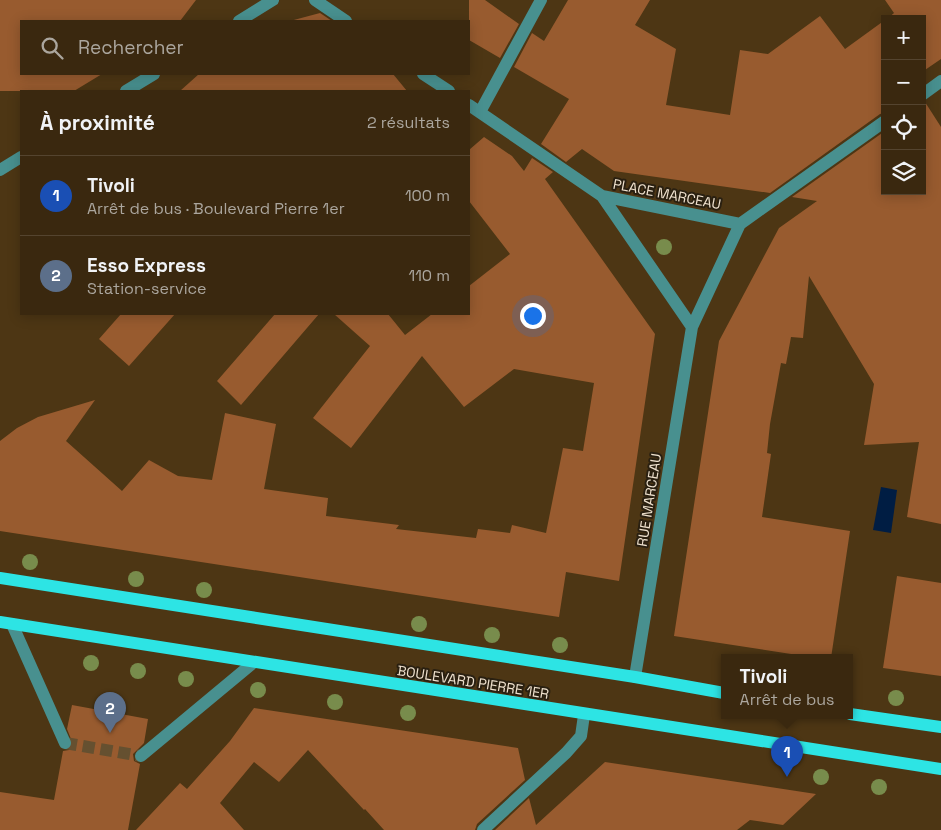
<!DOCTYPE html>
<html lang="fr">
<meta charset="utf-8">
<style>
:root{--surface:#3a280f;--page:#413018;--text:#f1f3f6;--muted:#aba69e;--line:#54442f;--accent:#8c9099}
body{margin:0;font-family:"Space Grotesk",sans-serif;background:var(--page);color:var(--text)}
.controls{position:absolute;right:15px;top:15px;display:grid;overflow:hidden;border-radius:0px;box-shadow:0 2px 12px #0003}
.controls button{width:45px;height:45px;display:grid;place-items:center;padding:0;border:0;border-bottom:1px solid var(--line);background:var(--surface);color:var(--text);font:25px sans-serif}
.you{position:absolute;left:532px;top:315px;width:18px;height:18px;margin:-12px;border:4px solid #fff;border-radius:50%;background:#1a73e8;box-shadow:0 0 0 8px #1a73e833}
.badge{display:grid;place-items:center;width:32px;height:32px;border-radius:50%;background:var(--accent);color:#fff;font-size:16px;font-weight:700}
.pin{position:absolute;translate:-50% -41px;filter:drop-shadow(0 1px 2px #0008)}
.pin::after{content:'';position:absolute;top:26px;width:18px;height:15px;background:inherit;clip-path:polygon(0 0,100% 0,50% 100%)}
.popup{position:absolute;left:721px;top:654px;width:132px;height:65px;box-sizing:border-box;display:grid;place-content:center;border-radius:0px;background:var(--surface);filter:drop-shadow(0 1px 4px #0005);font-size:16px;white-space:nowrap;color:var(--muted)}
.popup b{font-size:19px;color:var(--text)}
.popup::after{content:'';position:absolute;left:50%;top:100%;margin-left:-10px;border:10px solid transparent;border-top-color:var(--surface)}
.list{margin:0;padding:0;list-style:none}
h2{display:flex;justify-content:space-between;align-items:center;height:65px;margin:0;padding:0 20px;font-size:21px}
h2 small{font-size:16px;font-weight:400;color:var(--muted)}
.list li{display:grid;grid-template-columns:32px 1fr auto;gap:15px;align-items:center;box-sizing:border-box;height:80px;padding:0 20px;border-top:1px solid var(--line)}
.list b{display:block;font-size:19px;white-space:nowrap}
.list p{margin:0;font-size:16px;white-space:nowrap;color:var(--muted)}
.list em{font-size:16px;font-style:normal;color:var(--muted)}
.icon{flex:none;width:28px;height:28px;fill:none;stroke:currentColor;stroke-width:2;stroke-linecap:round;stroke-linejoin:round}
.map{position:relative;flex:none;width:941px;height:830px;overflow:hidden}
.search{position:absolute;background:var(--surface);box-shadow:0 2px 12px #0003;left:20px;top:20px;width:450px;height:55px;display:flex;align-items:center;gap:12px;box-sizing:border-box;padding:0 18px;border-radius:0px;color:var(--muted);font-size:19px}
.panel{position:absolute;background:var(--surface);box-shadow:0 2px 12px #0003;left:20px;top:90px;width:450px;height:225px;border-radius:0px}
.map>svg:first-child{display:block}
.water{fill:#001d43}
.building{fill:#985b2f}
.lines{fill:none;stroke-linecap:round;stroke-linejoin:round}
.minor-tunnel{stroke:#655030;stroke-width:12;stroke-dasharray:12 6;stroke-linecap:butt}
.minor{stroke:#48908f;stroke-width:12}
.major{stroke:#2de4e4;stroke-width:12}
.tree{fill:#788c4c}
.labels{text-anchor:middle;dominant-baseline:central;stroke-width:4;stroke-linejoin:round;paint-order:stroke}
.street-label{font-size:14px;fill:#efe1ce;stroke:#2a2011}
</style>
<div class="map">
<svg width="941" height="830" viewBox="0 0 941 830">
<rect width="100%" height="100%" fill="#4d3614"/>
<path class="water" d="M 881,487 L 897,490 L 891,533 L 873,530 Z"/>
<path class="building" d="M 0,0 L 196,0 L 180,21 L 21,21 L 21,74 L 102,74 L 74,91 L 0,91 Z
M 469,0 L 485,0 L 519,24 L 500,58 L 469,40 Z
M 568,0 L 650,0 L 635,25 L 676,49 L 666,105 L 730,115 L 740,50 L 768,54 L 820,16 L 845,49 L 885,20 L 885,113 L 880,114 L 770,193 L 614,171 L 582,149 L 566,162 L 541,144 L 569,99 L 514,67 L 532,33 L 544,41 Z
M 885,0 L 941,0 L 941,59 L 922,72 L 922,19 L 887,19 L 894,13 Z
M 320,13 L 332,21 L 290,21 Z
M 199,74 L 393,74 L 407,91 L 180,91 Z
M 925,102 L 941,127 L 941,524 L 907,517 L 919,442 L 864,445 L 874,384 L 809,276 L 803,338 L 791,337 L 786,364 L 781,363 L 770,424 L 767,453 L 771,454 L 762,517 L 850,531 L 831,658 L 817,658 L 674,636 L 719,341 L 779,228 L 817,201 L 792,197 L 885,131 L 885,191 L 922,191 L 922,103 Z
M 484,137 L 512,156 L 524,171 L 532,158 L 553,172 L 545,179 L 655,334 L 619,581 L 566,572 L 559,617 L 0,531 L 0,441 L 17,428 L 38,417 L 95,400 L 66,441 L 122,491 L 149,460 L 178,476 L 212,480 L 225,413 L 276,424 L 264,489 L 328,498 L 326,516 L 399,525 L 396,529 L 476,538 L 478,529 L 510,533 L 512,525 L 546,533 L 563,448 L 583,451 L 594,383 L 514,369 L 464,407 L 422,356 L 351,448 L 313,418 L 370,346 L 334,314 L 388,314 L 405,335 L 432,314 L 469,314 L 469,286 L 510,254 L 469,201 L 469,150 Z
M 121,314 L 175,314 L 129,366 L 99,339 Z
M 275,314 L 319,314 L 241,405 L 217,381 Z
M 897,576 L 941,583 L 941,676 L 883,668 Z
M 72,705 L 148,719 L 144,743 L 133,754 L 134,761 L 140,764 L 128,830 L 0,830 L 0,792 L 54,800 L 63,751 L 69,750 L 73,744 L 67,729 Z
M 254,708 L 518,748 L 525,780 L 477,824 L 475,830 L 384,830 L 365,809 L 364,810 L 308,750 L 279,782 L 254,762 L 220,803 L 244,830 L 136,830 L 180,783 L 187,789 L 230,741 Z
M 605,762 L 671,772 L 816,794 L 783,825 L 750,820 L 737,830 L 495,830 L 529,798 L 536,825 Z"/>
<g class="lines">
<path class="minor-tunnel" d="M 65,743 L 141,756"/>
<path class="minor" d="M 315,0 L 346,21
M 239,21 L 273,0
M 423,74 L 449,91
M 126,91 L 154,74
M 922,95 L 941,81
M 469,105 L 602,196
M 480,112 L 541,0
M 0,170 L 21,157
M 740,224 L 885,121
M 12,624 L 65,743
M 635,677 L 692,327 L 740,224 L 602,196 L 692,327
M 141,756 L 254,662
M 483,830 L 566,753 L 581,736 L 584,715"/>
<path class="major" d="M 0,578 L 635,677 L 724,693
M 0,622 L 941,769
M 850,714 L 941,727"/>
</g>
<g class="tree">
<circle cx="664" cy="247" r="8"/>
<circle cx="30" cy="562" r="8"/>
<circle cx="136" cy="579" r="8"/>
<circle cx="204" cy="590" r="8"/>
<circle cx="419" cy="624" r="8"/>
<circle cx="492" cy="635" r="8"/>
<circle cx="560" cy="645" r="8"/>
<circle cx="91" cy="663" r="8"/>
<circle cx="138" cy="671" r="8"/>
<circle cx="186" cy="679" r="8"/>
<circle cx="258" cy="690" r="8"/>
<circle cx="896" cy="698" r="8"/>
<circle cx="335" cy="702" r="8"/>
<circle cx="408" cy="713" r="8"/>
<circle cx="821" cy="777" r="8"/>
<circle cx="879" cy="787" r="8"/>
</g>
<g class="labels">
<g class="street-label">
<text transform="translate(667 194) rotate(11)">PLACE MARCEAU</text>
<text transform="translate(649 500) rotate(-81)">RUE MARCEAU</text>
<text transform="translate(473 682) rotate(9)">BOULEVARD PIERRE 1ER</text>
</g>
</g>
</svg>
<div class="controls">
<button>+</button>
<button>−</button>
<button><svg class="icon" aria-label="locate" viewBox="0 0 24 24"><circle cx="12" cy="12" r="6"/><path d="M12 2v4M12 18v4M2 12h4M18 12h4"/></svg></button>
<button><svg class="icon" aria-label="layers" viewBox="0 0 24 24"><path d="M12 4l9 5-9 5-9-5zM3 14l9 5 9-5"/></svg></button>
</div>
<div class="you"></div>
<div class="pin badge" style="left:787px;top:777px;background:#1a4fb4">1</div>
<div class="popup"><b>Tivoli</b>Arrêt de bus</div>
<div class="pin badge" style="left:110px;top:733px;background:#5c6f8a">2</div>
<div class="search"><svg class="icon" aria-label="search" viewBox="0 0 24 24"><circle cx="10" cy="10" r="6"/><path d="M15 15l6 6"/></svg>Rechercher</div>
<section class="panel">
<h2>À proximité<small>2 résultats</small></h2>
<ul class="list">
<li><span class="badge" style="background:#1a4fb4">1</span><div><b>Tivoli</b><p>Arrêt de bus · Boulevard Pierre 1er</p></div><em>100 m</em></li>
<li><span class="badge" style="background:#5c6f8a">2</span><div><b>Esso Express</b><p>Station-service</p></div><em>110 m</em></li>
</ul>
</section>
</div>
